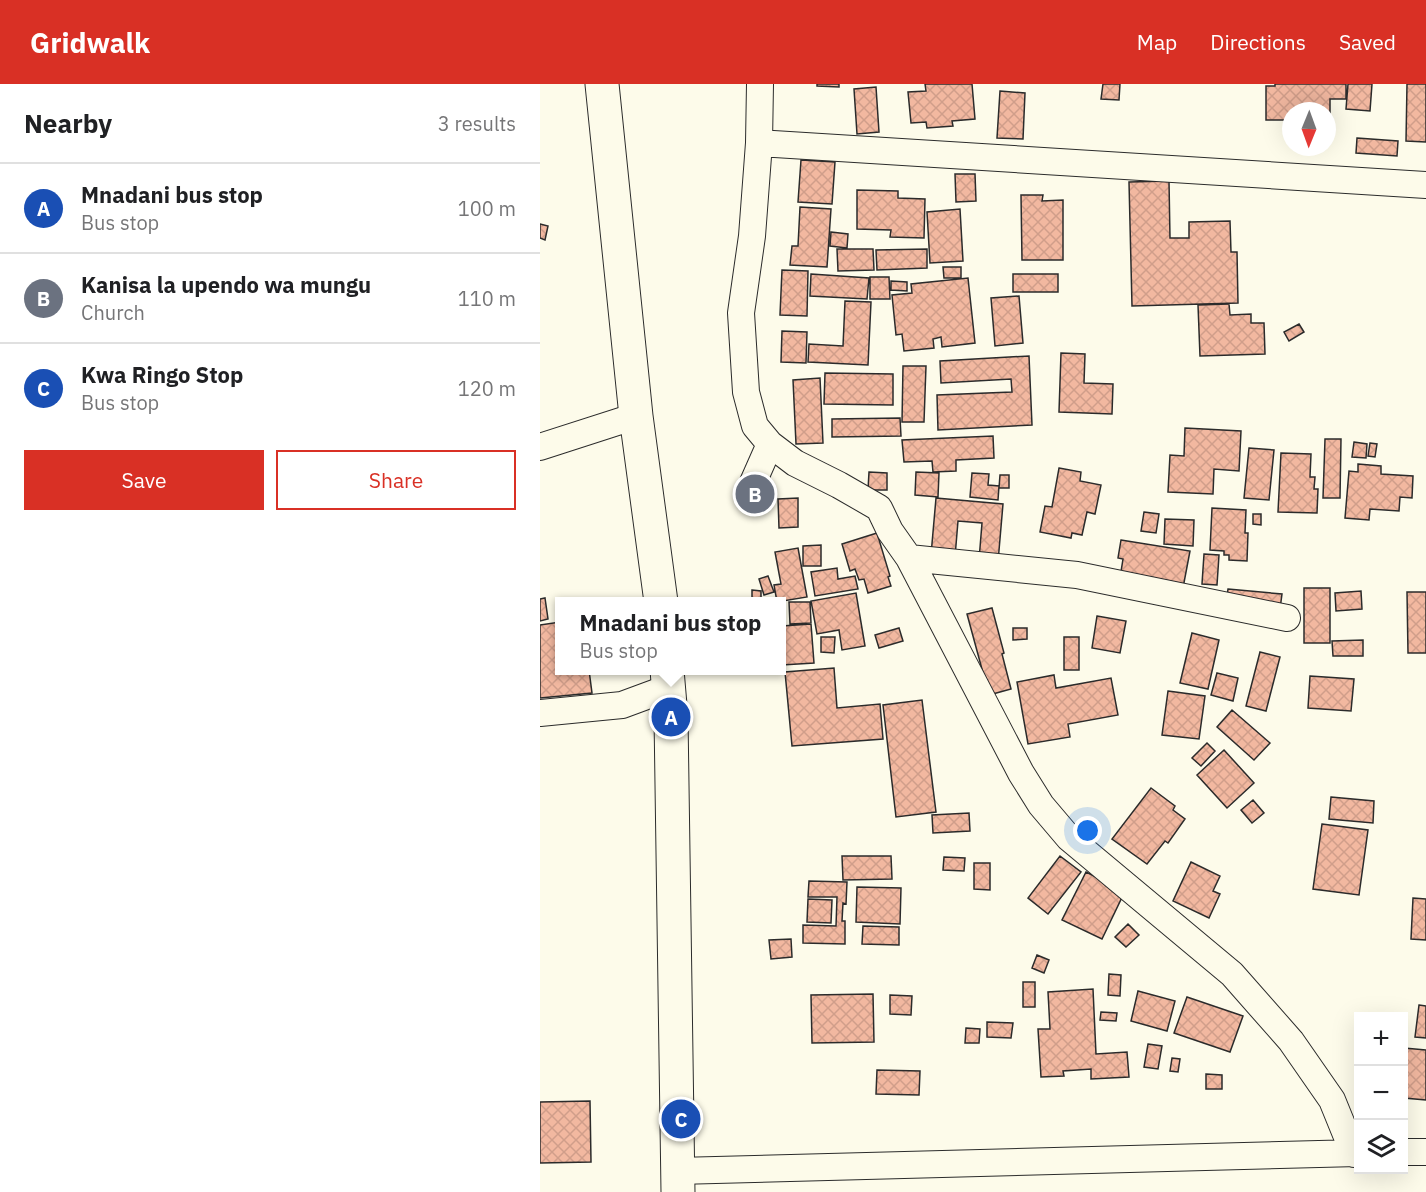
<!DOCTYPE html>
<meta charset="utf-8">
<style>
:root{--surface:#fff;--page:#f6f6f6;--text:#202124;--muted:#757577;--line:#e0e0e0;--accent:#d93025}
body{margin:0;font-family:"IBM Plex Sans",sans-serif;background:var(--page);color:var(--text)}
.controls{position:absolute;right:18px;bottom:18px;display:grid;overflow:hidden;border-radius:0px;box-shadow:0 6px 24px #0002}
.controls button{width:54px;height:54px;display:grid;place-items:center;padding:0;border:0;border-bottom:2px solid var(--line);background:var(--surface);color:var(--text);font:30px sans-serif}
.compass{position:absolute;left:742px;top:18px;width:54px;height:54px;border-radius:50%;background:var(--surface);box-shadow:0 6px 24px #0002;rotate:181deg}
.you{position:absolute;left:548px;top:747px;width:21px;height:21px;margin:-15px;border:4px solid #fff;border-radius:50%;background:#1a73e8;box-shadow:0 0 0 9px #1a73e833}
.badge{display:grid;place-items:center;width:39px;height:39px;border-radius:50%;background:var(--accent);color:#fff;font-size:20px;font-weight:700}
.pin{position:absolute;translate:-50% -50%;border:3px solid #fff;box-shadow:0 2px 6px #0006}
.popup{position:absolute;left:15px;top:513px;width:231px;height:78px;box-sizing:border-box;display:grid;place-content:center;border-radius:0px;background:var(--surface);filter:drop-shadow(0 2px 4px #0005);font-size:20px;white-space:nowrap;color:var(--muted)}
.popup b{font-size:22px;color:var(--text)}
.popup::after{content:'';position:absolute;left:50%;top:100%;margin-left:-12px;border:12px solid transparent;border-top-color:var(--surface)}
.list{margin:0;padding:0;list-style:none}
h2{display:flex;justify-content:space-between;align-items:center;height:78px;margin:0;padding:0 24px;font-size:26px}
h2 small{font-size:20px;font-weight:400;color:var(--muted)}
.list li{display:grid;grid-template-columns:39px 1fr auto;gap:18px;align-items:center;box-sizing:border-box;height:90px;padding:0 24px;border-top:2px solid var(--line)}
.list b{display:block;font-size:22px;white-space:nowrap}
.list p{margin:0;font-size:20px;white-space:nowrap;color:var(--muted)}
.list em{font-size:20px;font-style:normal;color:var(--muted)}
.actions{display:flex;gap:12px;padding:18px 24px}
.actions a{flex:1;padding:14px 0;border:2px solid var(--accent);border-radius:0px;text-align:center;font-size:21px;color:var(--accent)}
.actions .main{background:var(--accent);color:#fff}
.icon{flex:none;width:33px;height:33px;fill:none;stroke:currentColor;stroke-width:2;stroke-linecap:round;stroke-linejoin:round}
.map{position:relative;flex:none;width:886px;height:1108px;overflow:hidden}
header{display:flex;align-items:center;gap:36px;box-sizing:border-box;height:84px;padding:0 30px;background:var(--accent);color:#fff}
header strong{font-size:28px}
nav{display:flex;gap:33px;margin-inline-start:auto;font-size:21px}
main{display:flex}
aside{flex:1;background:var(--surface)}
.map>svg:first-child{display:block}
.building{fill:url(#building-cross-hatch);stroke:#2b2b2b;stroke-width:1.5}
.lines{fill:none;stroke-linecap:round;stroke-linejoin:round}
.minor-casing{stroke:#2b2b2b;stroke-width:28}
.trunk-casing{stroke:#2b2b2b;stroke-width:35}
.minor{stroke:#fdfbea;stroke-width:26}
.trunk{stroke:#fdfbea;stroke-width:33}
</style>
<header>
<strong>Gridwalk</strong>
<nav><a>Map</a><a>Directions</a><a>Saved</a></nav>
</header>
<main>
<aside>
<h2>Nearby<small>3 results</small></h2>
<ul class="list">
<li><span class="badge" style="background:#1a4fb4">A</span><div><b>Mnadani bus stop</b><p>Bus stop</p></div><em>100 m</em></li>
<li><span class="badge" style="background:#6b7280">B</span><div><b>Kanisa la upendo wa mungu</b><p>Church</p></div><em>110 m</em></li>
<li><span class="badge" style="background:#1a4fb4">C</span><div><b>Kwa Ringo Stop</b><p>Bus stop</p></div><em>120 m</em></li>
</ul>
<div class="actions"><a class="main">Save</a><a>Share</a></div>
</aside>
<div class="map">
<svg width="886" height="1108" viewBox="0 0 886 1108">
<defs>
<pattern id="building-cross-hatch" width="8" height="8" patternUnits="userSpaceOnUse" patternTransform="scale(1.5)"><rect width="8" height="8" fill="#f2b8a0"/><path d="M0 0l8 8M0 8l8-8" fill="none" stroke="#d09e8a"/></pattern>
</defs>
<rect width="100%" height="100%" fill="#fdfbea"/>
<path class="building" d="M 277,0 L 299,0 L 299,3 L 277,2 Z
M 385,0 L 432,0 L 435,35 L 412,37 L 413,42 L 387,44 L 386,38 L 371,39 L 368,8 L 386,7 Z
M 563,0 L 580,0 L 579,16 L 561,15 Z
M 735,0 L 806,0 L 806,15 L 790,15 L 790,38 L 787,38 L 787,27 L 769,26 L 751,27 L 751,36 L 726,36 L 726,2 L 735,2 Z
M 808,0 L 832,0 L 830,27 L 806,25 Z
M 867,0 L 886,0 L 886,58 L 866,57 Z
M 336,3 L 339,48 L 317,50 L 314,5 Z
M 460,7 L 485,9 L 483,55 L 457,54 Z
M 817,54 L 858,57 L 857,72 L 816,69 Z
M 261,76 L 295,78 L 292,120 L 258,118 Z
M 415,90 L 435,90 L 436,117 L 416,118 Z
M 629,97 L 630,154 L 649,154 L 649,138 L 690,137 L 691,168 L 697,168 L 698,219 L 592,222 L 589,98 Z
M 317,106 L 358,107 L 358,114 L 385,115 L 384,154 L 350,153 L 351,146 L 317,145 Z
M 481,111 L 503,111 L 502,117 L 523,116 L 523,176 L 482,176 Z
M 260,123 L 291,125 L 287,183 L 250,181 L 252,162 L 258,162 Z
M 420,125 L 423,177 L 390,179 L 387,128 Z
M 0,140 L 8,142 L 5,156 L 0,154 Z
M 291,148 L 308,150 L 307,164 L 290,162 Z
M 297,165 L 333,165 L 334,186 L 298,187 Z
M 387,165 L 387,184 L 337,186 L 336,166 Z
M 403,183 L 421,183 L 421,194 L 404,194 Z
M 242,186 L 268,187 L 267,232 L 240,231 Z
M 271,190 L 329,194 L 327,215 L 270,212 Z
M 473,190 L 518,190 L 518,208 L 473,208 Z
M 330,193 L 349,193 L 350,215 L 330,215 Z
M 428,194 L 435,259 L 402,263 L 401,253 L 393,255 L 394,264 L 364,267 L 362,250 L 356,251 L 352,211 L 372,209 L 371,200 Z
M 351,197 L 367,198 L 367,207 L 351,206 Z
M 479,212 L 483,259 L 455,262 L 451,214 Z
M 305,217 L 331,218 L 328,281 L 268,278 L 269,260 L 303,262 Z
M 689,220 L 690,231 L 711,230 L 711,239 L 724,239 L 725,270 L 660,272 L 658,221 Z
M 759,240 L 764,248 L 749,257 L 744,248 Z
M 242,247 L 267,248 L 266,279 L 241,278 Z
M 521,269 L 545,270 L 544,299 L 573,300 L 572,330 L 519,328 Z
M 489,272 L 492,341 L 398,346 L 397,311 L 472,308 L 471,295 L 401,299 L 400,277 Z
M 363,282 L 386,282 L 384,338 L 362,338 Z
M 285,289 L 353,290 L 353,321 L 284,320 Z
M 280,294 L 283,359 L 256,360 L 253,296 Z
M 360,334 L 361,352 L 292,353 L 292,335 Z
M 645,344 L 701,347 L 699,387 L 674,385 L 673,410 L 628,408 L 630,371 L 644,372 Z
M 453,352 L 454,374 L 416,376 L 416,387 L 393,388 L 392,377 L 364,378 L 362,356 Z
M 785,355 L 801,355 L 800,414 L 783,414 Z
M 814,358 L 827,360 L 826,374 L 812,373 Z
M 830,359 L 837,360 L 835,373 L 828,372 Z
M 709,364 L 734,366 L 729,416 L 704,414 Z
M 741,369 L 771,370 L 770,393 L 775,393 L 774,405 L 778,405 L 777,429 L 738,428 Z
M 818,380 L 841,382 L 841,390 L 873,392 L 872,414 L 860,413 L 859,427 L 830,425 L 829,436 L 805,434 L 809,387 L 818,388 Z
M 519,384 L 541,388 L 540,397 L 561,401 L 555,430 L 547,428 L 542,451 L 532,449 L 531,454 L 500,448 L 505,422 L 512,423 Z
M 329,388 L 347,389 L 347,406 L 328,406 Z
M 376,388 L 399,389 L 398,413 L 375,411 Z
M 432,389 L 449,390 L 448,401 L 459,402 L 458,416 L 430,413 Z
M 460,391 L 469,391 L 469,404 L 459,404 Z
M 258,414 L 258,443 L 239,444 L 238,415 Z
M 396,414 L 463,420 L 458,478 L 439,476 L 442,439 L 418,437 L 415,473 L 391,471 Z
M 672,424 L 706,426 L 705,449 L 708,449 L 707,477 L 689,476 L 689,471 L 684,471 L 684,467 L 670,466 Z
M 604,428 L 619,430 L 616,449 L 601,447 Z
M 713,430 L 721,430 L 721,441 L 713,440 Z
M 625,435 L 654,436 L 653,462 L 624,460 Z
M 337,449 L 350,492 L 348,493 L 351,502 L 328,509 L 324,495 L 319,496 L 315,485 L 310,487 L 302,460 Z
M 581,456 L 650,467 L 643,504 L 580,494 L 583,475 L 578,474 Z
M 281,461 L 281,482 L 263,482 L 263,462 Z
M 258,464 L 267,513 L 237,518 L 234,501 L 241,500 L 235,468 Z
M 664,470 L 679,471 L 677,501 L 662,500 Z
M 297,484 L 298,495 L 315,492 L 318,505 L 275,512 L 271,488 Z
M 228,492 L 234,508 L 224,511 L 219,495 Z
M 764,504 L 790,504 L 790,559 L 764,559 Z
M 688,505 L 742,510 L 740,525 L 686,520 Z
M 212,506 L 221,507 L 221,516 L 212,515 Z
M 821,507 L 822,525 L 796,527 L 795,509 Z
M 867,508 L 886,508 L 886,569 L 868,569 Z
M 316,509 L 325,562 L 302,566 L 299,546 L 277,550 L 271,517 Z
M 5,514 L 8,535 L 0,537 L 0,515 Z
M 249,518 L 270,518 L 271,539 L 250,540 Z
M 452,524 L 464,569 L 462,570 L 471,605 L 449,611 L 427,530 Z
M 557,532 L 586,537 L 580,569 L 552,564 Z
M 20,538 L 20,586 L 49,586 L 52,609 L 0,614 L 0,541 Z
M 271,540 L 274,579 L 242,581 L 242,542 Z
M 359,544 L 363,557 L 339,564 L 335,551 Z
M 473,544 L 487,544 L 487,555 L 473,556 Z
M 652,549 L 679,556 L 668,605 L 640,599 Z
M 281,553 L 295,553 L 294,569 L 281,568 Z
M 524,553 L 539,553 L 539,586 L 524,586 Z
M 823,556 L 823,572 L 793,572 L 792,557 Z
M 720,568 L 740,573 L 726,627 L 706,622 Z
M 294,584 L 297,624 L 340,620 L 343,655 L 252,662 L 245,588 Z
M 677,589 L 698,594 L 693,617 L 671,611 Z
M 514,591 L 516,604 L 571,594 L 578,631 L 528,640 L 530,653 L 488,660 L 477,598 Z
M 770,592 L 814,595 L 811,627 L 768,624 Z
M 628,607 L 665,612 L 659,655 L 622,651 Z
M 382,616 L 396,728 L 356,733 L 343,621 Z
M 692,626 L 730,659 L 714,676 L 677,643 Z
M 667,659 L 675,667 L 661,682 L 652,674 Z
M 684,666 L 714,699 L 687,724 L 657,691 Z
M 611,704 L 635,722 L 633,726 L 645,735 L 628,759 L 625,757 L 607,780 L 572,755 Z
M 791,713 L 834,717 L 833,739 L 789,735 Z
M 713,716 L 724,729 L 712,739 L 701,726 Z
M 429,729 L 430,747 L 393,749 L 392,731 Z
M 782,740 L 828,746 L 819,811 L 773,805 Z
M 302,772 L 351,772 L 352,795 L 303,796 Z
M 520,772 L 541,788 L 508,830 L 488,814 Z
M 404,773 L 425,774 L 424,787 L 403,786 Z
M 651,778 L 680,792 L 673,807 L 680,810 L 669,834 L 633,817 Z
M 434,779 L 450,779 L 450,806 L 434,805 Z
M 546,788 L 585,807 L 562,855 L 522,836 Z
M 269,797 L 307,798 L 306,820 L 303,819 L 302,837 L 305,837 L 305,860 L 263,859 L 263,841 L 296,842 L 297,813 L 268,813 Z
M 317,803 L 361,804 L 360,840 L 316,838 Z
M 873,814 L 886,815 L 886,856 L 871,855 Z
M 268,815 L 292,816 L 291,839 L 267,838 Z
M 588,840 L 599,851 L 586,863 L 575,853 Z
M 323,842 L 359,843 L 359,861 L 322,860 Z
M 251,855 L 252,873 L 231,875 L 229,856 Z
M 497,871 L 509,876 L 504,889 L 492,884 Z
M 569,890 L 581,891 L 580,912 L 568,911 Z
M 483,898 L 495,898 L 495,923 L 483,923 Z
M 553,905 L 556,970 L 587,968 L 589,993 L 551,995 L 551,985 L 523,987 L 524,992 L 501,993 L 498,945 L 510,945 L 508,908 Z
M 598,907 L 635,917 L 627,947 L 591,937 Z
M 333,910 L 334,958 L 272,959 L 271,911 Z
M 350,911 L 372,912 L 371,931 L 350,930 Z
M 647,913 L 703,932 L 690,968 L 634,949 Z
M 879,921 L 886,922 L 886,954 L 875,953 Z
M 561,928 L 577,929 L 576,937 L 560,936 Z
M 447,938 L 473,939 L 471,954 L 447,953 Z
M 426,944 L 440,945 L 439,959 L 425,959 Z
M 608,960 L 622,962 L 618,985 L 604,983 Z
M 864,964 L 886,966 L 886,1016 L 864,1014 Z
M 632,974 L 640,975 L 638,988 L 630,987 Z
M 337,986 L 380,987 L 379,1011 L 336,1010 Z
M 666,990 L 682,991 L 682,1005 L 666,1005 Z
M 50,1017 L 51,1078 L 0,1079 L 0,1018 Z"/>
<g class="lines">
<g class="minor-casing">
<path id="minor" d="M 220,0 L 219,59 L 212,152 L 201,229 L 206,308 L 215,342 L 230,360 L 255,379 L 299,401 L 339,424 L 350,447 L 369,474 L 481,689 L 501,721 L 529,754 L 692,890 L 751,957 L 792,1016 L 814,1070
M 219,59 L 886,101
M 0,363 L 96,332
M 211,403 L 230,360
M 369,474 L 537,491 L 747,534
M 0,629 L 82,621 L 128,604
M 864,1068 L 886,1068
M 137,1087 L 818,1069"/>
</g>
<g class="trunk-casing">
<path id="trunk" d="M 62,0 L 96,332 L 121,518
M 127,586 L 131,633 L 138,1108"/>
</g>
<use href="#minor" class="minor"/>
<use href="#trunk" class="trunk"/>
</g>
</svg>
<div class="controls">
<button>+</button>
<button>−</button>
<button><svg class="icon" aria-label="layers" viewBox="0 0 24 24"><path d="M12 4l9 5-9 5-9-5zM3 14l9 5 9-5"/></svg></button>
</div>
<svg class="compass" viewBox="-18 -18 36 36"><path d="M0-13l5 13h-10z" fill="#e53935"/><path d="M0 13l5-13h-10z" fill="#757577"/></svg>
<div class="you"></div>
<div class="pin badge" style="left:131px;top:633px;background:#1a4fb4">A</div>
<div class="popup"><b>Mnadani bus stop</b>Bus stop</div>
<div class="pin badge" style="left:215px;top:410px;background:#6b7280">B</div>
<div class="pin badge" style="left:141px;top:1035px;background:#1a4fb4">C</div>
</div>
</main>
